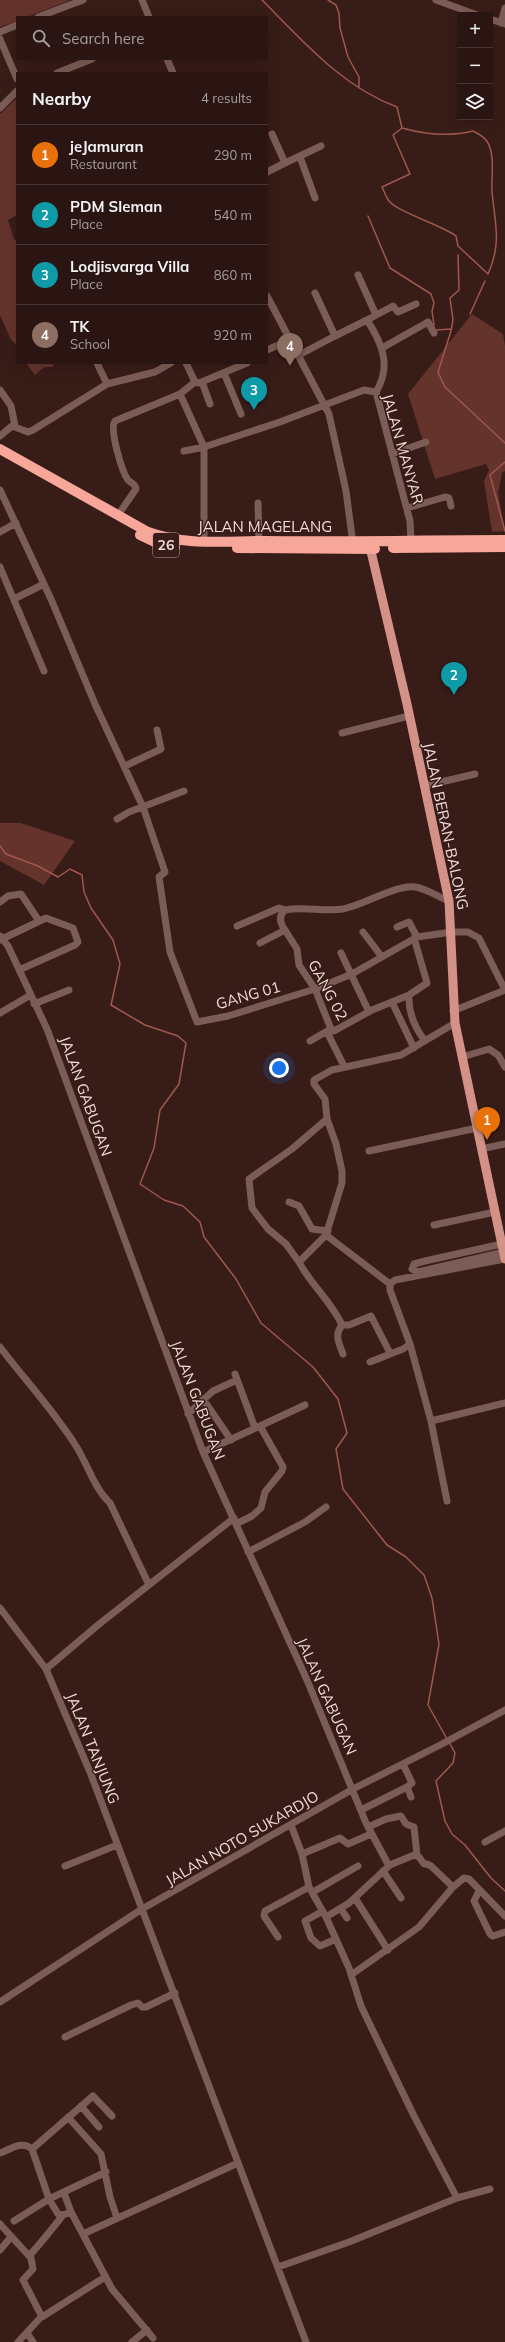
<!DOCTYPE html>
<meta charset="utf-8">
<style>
:root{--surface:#2a1512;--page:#362220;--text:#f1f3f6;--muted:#a59f9f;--line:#463432;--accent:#db2777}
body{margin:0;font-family:Mulish,sans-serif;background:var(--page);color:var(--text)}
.controls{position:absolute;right:12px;top:12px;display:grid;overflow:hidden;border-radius:0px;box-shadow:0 4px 16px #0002}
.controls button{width:36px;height:36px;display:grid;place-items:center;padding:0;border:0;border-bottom:1px solid var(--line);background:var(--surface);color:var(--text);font:20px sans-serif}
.you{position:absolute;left:279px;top:1068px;width:14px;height:14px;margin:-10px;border:3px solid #fff;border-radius:50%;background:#1a73e8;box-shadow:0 0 0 6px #1a73e833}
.badge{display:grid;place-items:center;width:26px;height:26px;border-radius:50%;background:var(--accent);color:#fff;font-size:13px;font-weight:700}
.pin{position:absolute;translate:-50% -33px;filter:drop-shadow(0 1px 2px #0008)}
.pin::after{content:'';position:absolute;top:21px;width:14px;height:12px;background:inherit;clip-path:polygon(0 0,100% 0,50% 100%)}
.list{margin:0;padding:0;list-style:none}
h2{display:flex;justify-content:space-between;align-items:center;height:52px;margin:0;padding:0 16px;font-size:17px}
h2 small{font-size:13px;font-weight:400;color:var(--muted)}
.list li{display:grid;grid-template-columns:26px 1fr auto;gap:12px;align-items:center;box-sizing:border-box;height:60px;padding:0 16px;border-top:1px solid var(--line)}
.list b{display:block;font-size:15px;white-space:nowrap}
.list p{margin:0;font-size:13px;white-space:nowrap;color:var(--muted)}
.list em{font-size:13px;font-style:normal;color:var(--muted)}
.icon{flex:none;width:22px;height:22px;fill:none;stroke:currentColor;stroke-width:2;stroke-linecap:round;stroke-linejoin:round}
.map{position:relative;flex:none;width:505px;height:2342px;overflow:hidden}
.search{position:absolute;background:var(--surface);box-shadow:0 4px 16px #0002;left:16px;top:16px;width:252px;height:44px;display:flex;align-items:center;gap:10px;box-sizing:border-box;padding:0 14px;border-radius:0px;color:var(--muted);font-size:15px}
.panel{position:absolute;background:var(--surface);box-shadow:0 4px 16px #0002;left:16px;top:72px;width:252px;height:292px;border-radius:0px}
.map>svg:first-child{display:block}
.green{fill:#64332c}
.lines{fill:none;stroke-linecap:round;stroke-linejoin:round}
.stream{stroke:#a0574d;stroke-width:1.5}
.minor{stroke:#7c5c56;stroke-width:7}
.major{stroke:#d49187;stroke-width:9}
.highway{stroke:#f7a69a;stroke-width:10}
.labels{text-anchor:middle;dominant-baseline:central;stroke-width:3;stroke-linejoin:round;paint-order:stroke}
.shield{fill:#381c18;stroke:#b9a29f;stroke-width:1}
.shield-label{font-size:14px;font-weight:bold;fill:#f0dcd9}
.street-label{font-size:15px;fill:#f0dcd9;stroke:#381c18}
</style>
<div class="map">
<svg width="505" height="2342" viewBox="0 0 505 2342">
<rect width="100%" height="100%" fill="#381c18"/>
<path class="green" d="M 0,0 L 71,0 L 27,17 L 17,17 L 17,21 L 0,27 Z
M 17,98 L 17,215 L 8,220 L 14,239 L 17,241 L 17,345 L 11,340 L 0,315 L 0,114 Z
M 472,314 L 503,334 L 505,346 L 505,471 L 502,473 L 498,493 L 505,531 L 492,532 L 484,481 L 489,470 L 486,464 L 435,479 L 408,394 Z
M 26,363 L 53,363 L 53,367 L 44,367 L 35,375 Z
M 0,823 L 21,823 L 75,841 L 44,885 L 0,861 Z"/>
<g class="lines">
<path class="stream" d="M 262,0 C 303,41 341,86 397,107 L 402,128 C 427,135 449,137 473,131 C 477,133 483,136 486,140 C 496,153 491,176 492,192 C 495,223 502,243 488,274 L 458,246 L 456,236 C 442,225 399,213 389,201 C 386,197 384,191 382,187 L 410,174 L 393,135 L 402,128
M 328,0 L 336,5 L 339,13 L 340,28 L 348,57 L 359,77 L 359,88
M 368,216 L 390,268 L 431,294 L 434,303 L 432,311 L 434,325
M 458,255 L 459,290 L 450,298 L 453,320 L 451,331 L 438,372 L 445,387 L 505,443
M 470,314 L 485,281
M 436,330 L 451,329
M 505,462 L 490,475 L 505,531
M 0,846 L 6,854 L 38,866 L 58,877 L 70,869 L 82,875 L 84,892 L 91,908 L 113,940 L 120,964 L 111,1005 L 145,1025 L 178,1036 L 186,1043 L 179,1084 L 160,1110 L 154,1148 L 140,1184 L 164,1200 L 183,1206 L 200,1222 L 204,1237 L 236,1279 L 261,1323 L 313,1367 L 338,1399 L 347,1433 L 336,1449 L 343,1489 L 387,1545 L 406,1557 L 424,1575 L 432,1598 L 439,1644 L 428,1705 L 447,1739
M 449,1742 L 455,1753 L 453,1763 L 436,1781 L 445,1821 L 452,1834 L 465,1845 L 491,1878 L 505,1891"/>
<path class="minor" d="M 142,0 L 149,17
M 436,0 L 477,15
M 38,17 L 83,0
M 490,19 L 505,24
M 501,23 L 505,8
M 0,32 L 17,25
M 0,39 L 17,79
M 167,59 L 173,73
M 57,73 L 92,59
M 0,108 L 17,91
M 300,157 L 315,198
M 285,163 L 321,146
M 267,172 L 285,163 L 272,134
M 358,275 L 376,315
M 267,296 L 329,414 L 346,491 L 353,544
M 367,320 L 393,306 L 398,312 L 416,304
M 335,336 L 367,320 C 382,343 392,366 376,392
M 382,348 L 428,322 L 434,333
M 267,350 L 290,340
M 299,355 L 335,336 L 315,293
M 97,363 L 107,384
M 186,363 L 195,382
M 224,373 L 241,414
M 202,382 L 210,404
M 0,390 L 11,406 L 15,426
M 180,394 L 204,447 L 184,451
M 0,436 L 12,426 L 28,432 L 33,430 L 107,384 L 155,372 L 171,363
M 392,454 L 426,442
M 0,490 L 51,599 L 95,704 L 143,807 L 165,872 L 159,877 L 170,952 L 197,1022 L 228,1016 L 315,989 L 352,974 L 417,937 L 452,932 L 468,932 L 479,938 L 505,990
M 258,503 L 259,541
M 407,508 L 445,497 L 449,498 L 451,506
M 118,515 L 136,489 L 135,486 C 133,483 130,482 128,480 C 122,472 109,429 115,421 L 180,394 L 195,382 L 199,383 L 247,363
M 0,532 L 16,523
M 204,542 L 204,447 L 280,422 L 364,390 L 376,392 L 410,521 L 411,540
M 0,567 L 44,671
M 14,599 L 44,584
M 342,733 L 409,716
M 125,766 L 161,749 L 157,730
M 424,786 L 475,774
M 117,819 L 129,812 L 184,791
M 0,902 L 8,896 L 21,894 L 39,921
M 285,910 C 278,916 280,923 285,930
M 237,926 L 279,908 L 285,910 C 304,906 324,912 343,909 C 364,905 397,884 415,887 C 427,889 439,897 449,901
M 397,927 L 409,922 L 417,937
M 363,932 L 382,957
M 0,936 L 8,946 L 47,1029 L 203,1452 L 307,1680 L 366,1823 L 389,1866
M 414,938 L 427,983 L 409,995 C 408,1012 415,1028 425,1041
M 0,940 L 46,918 L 73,928 L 78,942 L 75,945 L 19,970
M 260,943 L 285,930 L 297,949 L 299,965 L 315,989 L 331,1029 L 334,1031 L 372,1010 L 409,995
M 341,953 L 369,1012
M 392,1002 L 414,1048
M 34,1004 L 69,990
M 453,1011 L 505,990
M 0,1013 L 29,996
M 327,1032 L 344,1066
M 310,1041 L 329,1030
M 462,1057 L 489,1049 L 498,1055 L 505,1067
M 481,1149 L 505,1144
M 369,1151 L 477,1128
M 289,1202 L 299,1206 L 312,1229 L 328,1231
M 434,1225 L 495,1212
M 326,1235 L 390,1284
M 502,1244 L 425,1261 L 414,1264 L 412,1269 L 418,1272 L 504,1252
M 299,1262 L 286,1244 L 268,1229 L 252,1208 L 249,1179 L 292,1149 L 327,1119
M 390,1284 L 395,1280 L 505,1259
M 342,1325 C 334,1335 339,1343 343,1354
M 410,1344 L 431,1421
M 0,1347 C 25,1380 54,1411 76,1446 C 88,1465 94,1488 110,1503 L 149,1585
M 390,1353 L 371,1316 L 349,1325 L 342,1325 C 331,1301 311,1285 299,1262 L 326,1235 L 342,1183 L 342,1171 L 336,1144 L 327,1119 L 325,1099 L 314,1084 L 314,1080 L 332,1070 L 401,1055 L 455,1023
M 370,1362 L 403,1349 L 410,1344 L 390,1290 L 390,1284
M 235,1374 L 255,1428
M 203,1399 L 231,1440
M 188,1414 L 213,1391 L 237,1380
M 260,1426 L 305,1405
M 203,1452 L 260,1426 L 283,1467 L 282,1471 L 265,1492 L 261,1508 L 252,1516 L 236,1524
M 447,1501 L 431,1421 L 505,1403
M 248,1552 L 305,1522 L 326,1507
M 0,1608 L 46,1669 L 90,1772 L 306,2342
M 46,1669 L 98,1625 L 234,1518
M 403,1764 L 412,1783 L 407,1787
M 361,1810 L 407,1787 L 411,1797
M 291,1825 L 302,1854 L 309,1887 L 326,1917 L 349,1968 L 361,2006 L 413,2114 L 457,2198
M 368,1827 L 386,1819 L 401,1816 L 406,1824 L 414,1827 L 417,1855
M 485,1842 L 505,1831
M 302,1854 L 340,1838 L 348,1844 L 371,1834
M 65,1866 L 117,1845
M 383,1871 L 401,1898
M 479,1891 L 474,1901 L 490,1934 L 493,1936 L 505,1932
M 313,1892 L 358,1866
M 355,1898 L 388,1950
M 341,1909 L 347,1918
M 321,1912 L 305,1921 L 311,1938 L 320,1946 L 336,1939
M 326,1917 L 349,1903 L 390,1865 L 414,1855 L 419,1857 L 424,1864 L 427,1864 L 431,1866 L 453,1887
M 278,1937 L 264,1916 L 265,1911 L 309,1887
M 351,1975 L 419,1927 L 453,1887 L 464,1878 L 469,1879 L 505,1916
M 0,2002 L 142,1909 L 353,1789 L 442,1744 L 505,1710
M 65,2037 L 131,2005 L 138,2003 L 142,2007 L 146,2007 L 175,1993
M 81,2106 L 99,2127
M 68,2117 L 101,2154 L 110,2197 L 117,2218
M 32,2149 L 93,2096 L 112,2116
M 0,2153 C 11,2149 23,2140 32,2149 L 49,2199 L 14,2221
M 106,2172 L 49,2199 L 58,2214 L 63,2215 L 71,2212 L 112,2289 L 153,2338
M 64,2193 L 71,2212
M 0,2224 L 31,2258 L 33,2269 L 23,2280 L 42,2317 L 105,2277
M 83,2234 L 238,2163
M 0,2250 L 11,2237
M 29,2256 C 41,2243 52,2229 63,2215
M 278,2267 L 349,2242 L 457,2198 L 490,2189
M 27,2333 L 33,2342
M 18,2342 L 41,2317
M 132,2342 L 147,2330"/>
<path class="major" d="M 369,543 L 407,704 L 449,901 L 455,1023 L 505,1259"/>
<path class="highway" d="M 0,449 L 148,532 C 186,546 225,541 265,541 C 345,542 425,540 505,540
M 140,535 L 159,544 L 175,547
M 237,548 L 375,549
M 393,548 L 505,547"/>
</g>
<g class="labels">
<rect class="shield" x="153" y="533" width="26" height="24" rx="3"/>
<g class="shield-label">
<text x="166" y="545">26</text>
</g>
<g class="street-label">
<text transform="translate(403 449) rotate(74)">JALAN MANYAR</text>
<text x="265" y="526">JALAN MAGELANG</text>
<text transform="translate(446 826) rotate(78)">JALAN BERAN-BALONG</text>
<text transform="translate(328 990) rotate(62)">GANG 02</text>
<text transform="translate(248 995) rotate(-16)">GANG 01</text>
<text transform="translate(86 1096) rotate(70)">JALAN GABUGAN</text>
<text transform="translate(198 1400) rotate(69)">JALAN GABUGAN</text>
<text transform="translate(327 1696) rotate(66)">JALAN GABUGAN</text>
<text transform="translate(93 1748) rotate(68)">JALAN TANJUNG</text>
<text transform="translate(242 1838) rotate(-30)">JALAN NOTO SUKARDJO</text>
</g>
</g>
</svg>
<div class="controls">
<button>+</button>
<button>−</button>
<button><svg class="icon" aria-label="layers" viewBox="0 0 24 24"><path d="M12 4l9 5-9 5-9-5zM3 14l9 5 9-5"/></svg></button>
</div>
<div class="you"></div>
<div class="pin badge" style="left:487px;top:1140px;background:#e8710a">1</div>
<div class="pin badge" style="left:454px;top:695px;background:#0f9aa8">2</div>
<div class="pin badge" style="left:254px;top:410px;background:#0f9aa8">3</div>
<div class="pin badge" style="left:290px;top:366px;background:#8d6e63">4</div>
<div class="search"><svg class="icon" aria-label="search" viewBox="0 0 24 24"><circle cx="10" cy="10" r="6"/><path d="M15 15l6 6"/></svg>Search here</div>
<section class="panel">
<h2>Nearby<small>4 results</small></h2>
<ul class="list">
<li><span class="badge" style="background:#e8710a">1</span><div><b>jeJamuran</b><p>Restaurant</p></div><em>290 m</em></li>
<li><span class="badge" style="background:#0f9aa8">2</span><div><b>PDM Sleman</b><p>Place</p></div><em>540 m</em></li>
<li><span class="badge" style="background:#0f9aa8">3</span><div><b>Lodjisvarga Villa</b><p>Place</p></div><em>860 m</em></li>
<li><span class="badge" style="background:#8d6e63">4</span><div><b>TK</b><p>School</p></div><em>920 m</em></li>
</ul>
</section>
</div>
